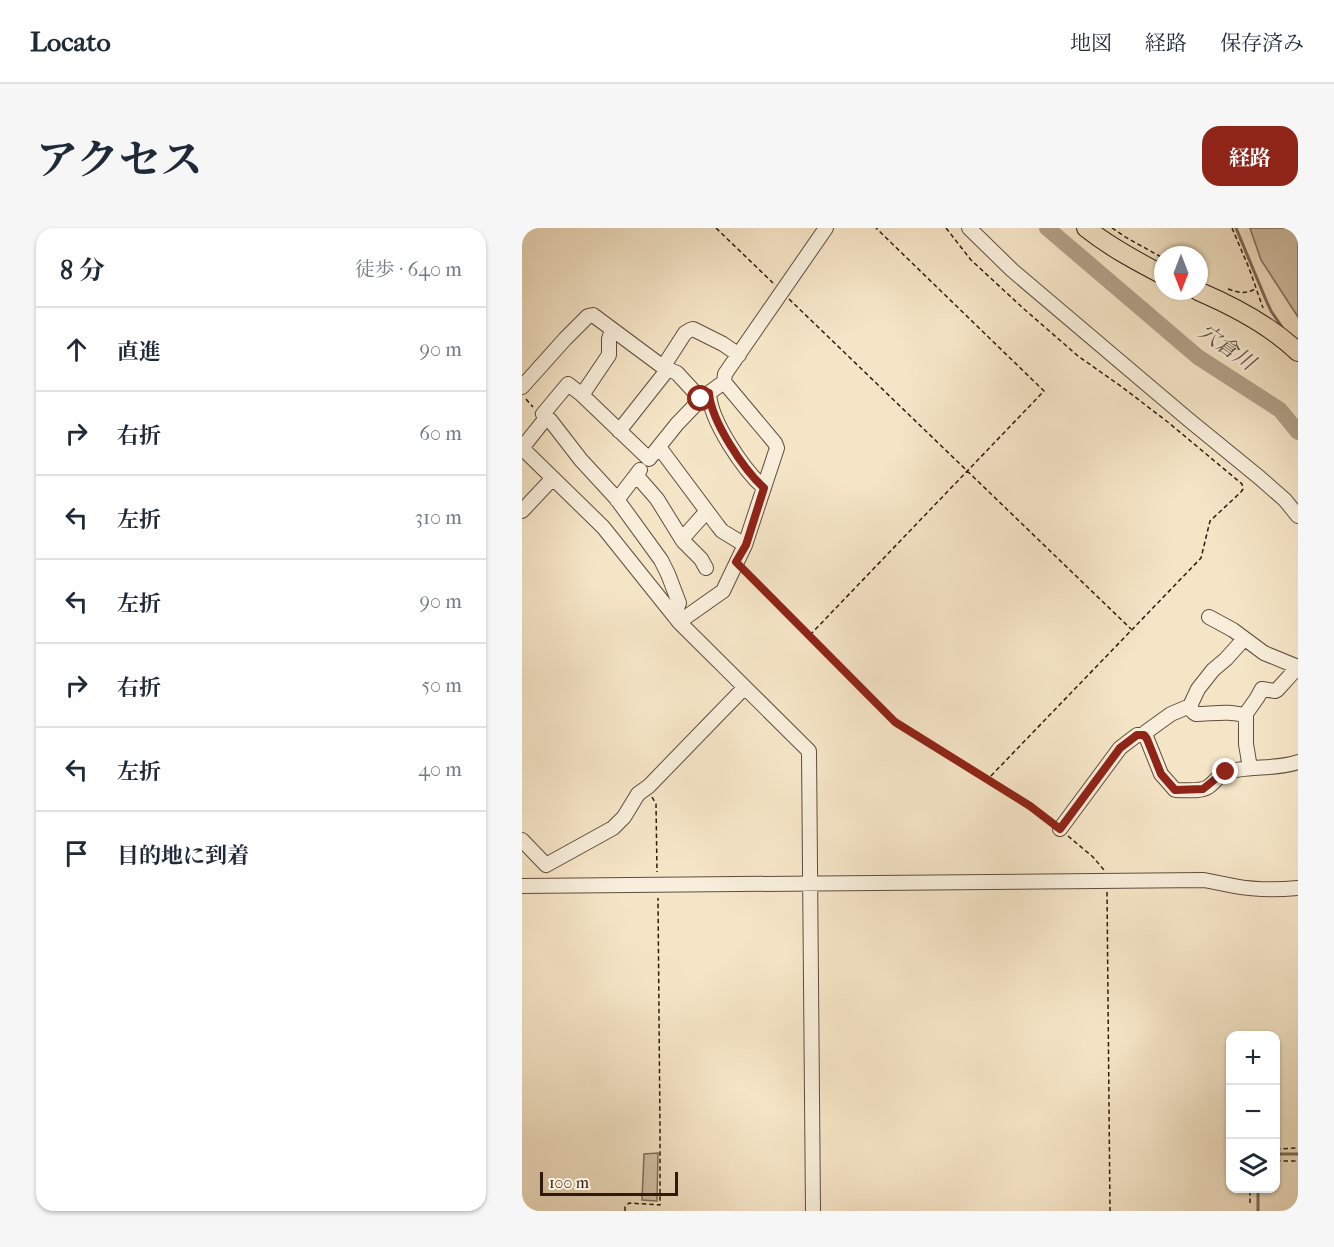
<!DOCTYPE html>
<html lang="ja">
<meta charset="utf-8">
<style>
:root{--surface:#fff;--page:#f6f6f7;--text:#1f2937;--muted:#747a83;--line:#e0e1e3;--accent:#8f2418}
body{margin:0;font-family:"IM FELL French Canon","Noto Serif JP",serif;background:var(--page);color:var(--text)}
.controls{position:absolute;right:18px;bottom:18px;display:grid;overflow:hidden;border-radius:12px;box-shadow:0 2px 4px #0004}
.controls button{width:54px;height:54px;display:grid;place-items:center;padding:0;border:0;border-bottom:2px solid var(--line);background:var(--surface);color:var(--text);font:30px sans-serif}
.compass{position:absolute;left:632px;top:18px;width:54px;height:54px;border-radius:50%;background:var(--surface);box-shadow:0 2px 4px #0004;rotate:180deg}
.scale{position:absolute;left:18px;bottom:15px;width:138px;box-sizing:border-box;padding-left:6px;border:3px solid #2d1b0f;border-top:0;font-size:16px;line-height:21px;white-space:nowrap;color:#2d1b0f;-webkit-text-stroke:4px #f8eedb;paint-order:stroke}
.stop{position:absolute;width:18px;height:18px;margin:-14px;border:4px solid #8f2418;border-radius:50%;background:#fff}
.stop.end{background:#8f2418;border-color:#fff;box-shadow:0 2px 6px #0008}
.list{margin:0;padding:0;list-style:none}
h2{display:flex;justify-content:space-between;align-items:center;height:78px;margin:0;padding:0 24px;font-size:26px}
h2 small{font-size:20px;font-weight:400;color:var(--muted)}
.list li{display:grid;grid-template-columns:39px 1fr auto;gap:18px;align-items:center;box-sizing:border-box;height:84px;padding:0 24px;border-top:2px solid var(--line)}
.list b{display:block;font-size:22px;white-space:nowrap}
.list em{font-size:20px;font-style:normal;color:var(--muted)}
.icon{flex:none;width:33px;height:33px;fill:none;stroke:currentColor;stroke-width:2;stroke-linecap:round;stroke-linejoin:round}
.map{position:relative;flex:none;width:776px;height:983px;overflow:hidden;border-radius:18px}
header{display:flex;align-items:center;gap:36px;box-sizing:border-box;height:84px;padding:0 30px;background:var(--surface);border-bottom:2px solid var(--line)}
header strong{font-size:28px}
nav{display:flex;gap:33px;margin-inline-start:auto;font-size:21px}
.intro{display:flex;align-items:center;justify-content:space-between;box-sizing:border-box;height:144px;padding:0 36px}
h1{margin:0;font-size:42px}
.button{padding:15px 27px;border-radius:18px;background:var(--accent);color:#fff;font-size:21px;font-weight:700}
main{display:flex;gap:36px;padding:0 36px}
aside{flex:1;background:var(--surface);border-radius:18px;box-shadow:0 2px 4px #0004}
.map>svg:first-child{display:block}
.green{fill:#d3c3a8;stroke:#806f5c;stroke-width:1.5}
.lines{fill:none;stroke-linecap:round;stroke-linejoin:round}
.stream{stroke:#7c6b58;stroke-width:3}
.river{stroke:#b1a088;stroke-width:16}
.minor-casing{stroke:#5f4e3d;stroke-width:16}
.major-casing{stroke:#2d1b0f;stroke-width:20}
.path{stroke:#2d1b0f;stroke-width:1.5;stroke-dasharray:4.5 3;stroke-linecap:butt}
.minor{stroke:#f8eedb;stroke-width:14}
.major{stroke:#f5e5c7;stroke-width:18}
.route{stroke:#8f2418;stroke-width:8}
.labels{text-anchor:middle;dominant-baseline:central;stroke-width:4.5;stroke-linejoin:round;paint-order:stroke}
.water-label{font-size:21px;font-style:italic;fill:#62503f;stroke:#f8eedb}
</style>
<header>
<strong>Locato</strong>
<nav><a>地図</a><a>経路</a><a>保存済み</a></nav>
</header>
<div class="intro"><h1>アクセス</h1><a class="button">経路</a></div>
<main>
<aside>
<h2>8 分<small>徒歩 · 640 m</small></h2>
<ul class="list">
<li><svg class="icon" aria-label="ahead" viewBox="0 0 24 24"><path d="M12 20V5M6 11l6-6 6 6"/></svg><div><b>直進</b></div><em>90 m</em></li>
<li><svg class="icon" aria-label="right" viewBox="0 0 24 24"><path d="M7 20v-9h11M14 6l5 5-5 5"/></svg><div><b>右折</b></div><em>60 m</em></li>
<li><svg class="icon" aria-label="left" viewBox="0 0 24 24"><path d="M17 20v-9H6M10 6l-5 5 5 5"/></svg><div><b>左折</b></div><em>310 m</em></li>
<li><svg class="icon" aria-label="left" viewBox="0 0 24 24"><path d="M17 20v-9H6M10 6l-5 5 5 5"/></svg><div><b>左折</b></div><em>90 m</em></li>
<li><svg class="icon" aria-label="right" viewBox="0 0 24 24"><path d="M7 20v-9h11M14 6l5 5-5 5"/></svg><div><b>右折</b></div><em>50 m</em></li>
<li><svg class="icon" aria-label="left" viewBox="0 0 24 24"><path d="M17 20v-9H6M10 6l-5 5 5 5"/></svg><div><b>左折</b></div><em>40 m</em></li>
<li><svg class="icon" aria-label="arrive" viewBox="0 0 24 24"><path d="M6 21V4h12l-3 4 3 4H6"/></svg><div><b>目的地に到着</b></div></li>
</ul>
</aside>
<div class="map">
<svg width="776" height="983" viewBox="0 0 776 983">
<rect width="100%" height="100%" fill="#f5e5c7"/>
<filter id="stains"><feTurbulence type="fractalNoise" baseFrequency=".00333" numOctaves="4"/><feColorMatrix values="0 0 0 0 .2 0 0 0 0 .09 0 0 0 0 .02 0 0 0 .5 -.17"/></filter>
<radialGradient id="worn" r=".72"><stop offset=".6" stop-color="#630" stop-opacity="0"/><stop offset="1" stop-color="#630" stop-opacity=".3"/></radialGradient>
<path class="green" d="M 728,0 L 776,0 L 776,89 L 739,32 Z
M 136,925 L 135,973 L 120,972 L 122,926 Z"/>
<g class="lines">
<path class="stream" d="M 714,0 L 744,72 L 749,83 L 760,99
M 754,926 L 776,926
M 736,960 L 736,983"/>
<path class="river" d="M 525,0 L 676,129 L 758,182 L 776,204"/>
<g class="minor-casing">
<path id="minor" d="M 447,0 L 490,42 L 667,192 L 738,250 L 763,272 L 776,288
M 141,139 L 155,145 L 179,171
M 0,159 L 43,111 L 66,88 L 71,87 L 141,139 L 163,105 L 168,102 L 171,101 L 201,116 L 217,127
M 187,165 C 188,193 222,242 242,260
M 60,167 L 87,127 L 87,111 L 90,102
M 24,190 L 28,192 L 59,232 L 94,270 L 139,332 L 146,346 L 157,375 L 152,388
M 97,203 L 146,141
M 137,219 L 196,298 L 200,303 L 223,317
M 0,220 L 81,299 L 157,394 L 287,523 L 291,983
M 0,220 L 24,190 L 21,186 L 46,156 L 59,166 L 127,231 L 155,196 L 180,170 L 202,154
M 114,247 L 135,271 L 161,313 L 179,331 L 184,340
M 95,272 L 118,242
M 0,283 L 31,250
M 160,311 L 184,284
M 687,389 L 711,402 L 742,425 L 776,439
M 157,394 L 201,363 L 223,317 L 255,220 L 253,215 L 202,154 L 203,146 L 304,0
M 722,411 L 704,431 L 691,442 L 676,461 L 668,478 L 671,484 L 674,486 C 690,486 708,482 724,488 L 724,516 L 728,540
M 723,487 L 735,470 L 740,461 L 753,463 L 755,462 L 776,439
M 622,507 L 624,504 L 649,486 L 668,478
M 538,601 L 598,520 L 615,507 L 622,507 L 625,511 L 639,546 L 653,562 C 663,562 678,564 686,559 C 693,554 697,547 705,544 C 728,537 753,542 776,534
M 0,612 L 24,637 L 91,600 L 102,589 L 116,566 L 127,558 L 222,460
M 0,658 L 682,652 C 692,654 702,656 712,658 C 733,662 755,662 776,660"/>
</g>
<g class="major-casing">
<path id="major" d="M 564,0 C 588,19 614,33 641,47
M 676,63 C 711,78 748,97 776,124"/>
</g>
<path class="path" d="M 194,0 L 251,55
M 424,0 L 449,32 L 502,81 L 556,128 L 600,159 L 647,195 L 720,256 L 721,261 L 719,264 L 688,293 L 679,330 L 466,551
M 590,0 L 605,10 L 641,30
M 710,0 L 727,40 L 741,80
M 677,48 L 683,50
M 706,61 C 717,65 724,66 733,61
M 267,71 L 609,401
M 4,171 L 11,179
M 223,343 L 373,494 L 508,578 L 529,594
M 288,407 L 522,163 L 354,0
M 130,569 L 134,576 L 135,644
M 546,608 L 571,629 L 582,642
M 585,664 L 588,983
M 754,921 L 776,920
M 754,933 L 776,933
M 728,975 L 728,960
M 103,983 L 103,979 L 107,975 L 138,977 L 138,903 L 136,670"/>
<use href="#minor" class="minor"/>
<use href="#major" class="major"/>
</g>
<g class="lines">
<path class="route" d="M 179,171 L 187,165 C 189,193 222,242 242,260 L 224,317 L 214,334 L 373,494 L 508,578 L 538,601 L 598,520 L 615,507 L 622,507 L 625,511 L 639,546 L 653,562 L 681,561 L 697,548 L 704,544"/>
</g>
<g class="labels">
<g class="water-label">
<text transform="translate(705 119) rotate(35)">穴倉川</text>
</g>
</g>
<rect width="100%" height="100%" filter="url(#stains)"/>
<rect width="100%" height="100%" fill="url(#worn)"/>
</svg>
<div class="controls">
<button>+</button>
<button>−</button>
<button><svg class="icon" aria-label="layers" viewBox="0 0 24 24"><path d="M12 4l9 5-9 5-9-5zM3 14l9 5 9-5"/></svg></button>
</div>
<svg class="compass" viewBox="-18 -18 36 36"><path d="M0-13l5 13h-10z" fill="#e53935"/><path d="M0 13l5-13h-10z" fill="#747a83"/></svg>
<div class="scale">100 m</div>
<div class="stop" style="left:179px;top:171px"></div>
<div class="stop end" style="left:704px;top:544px"></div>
</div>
</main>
